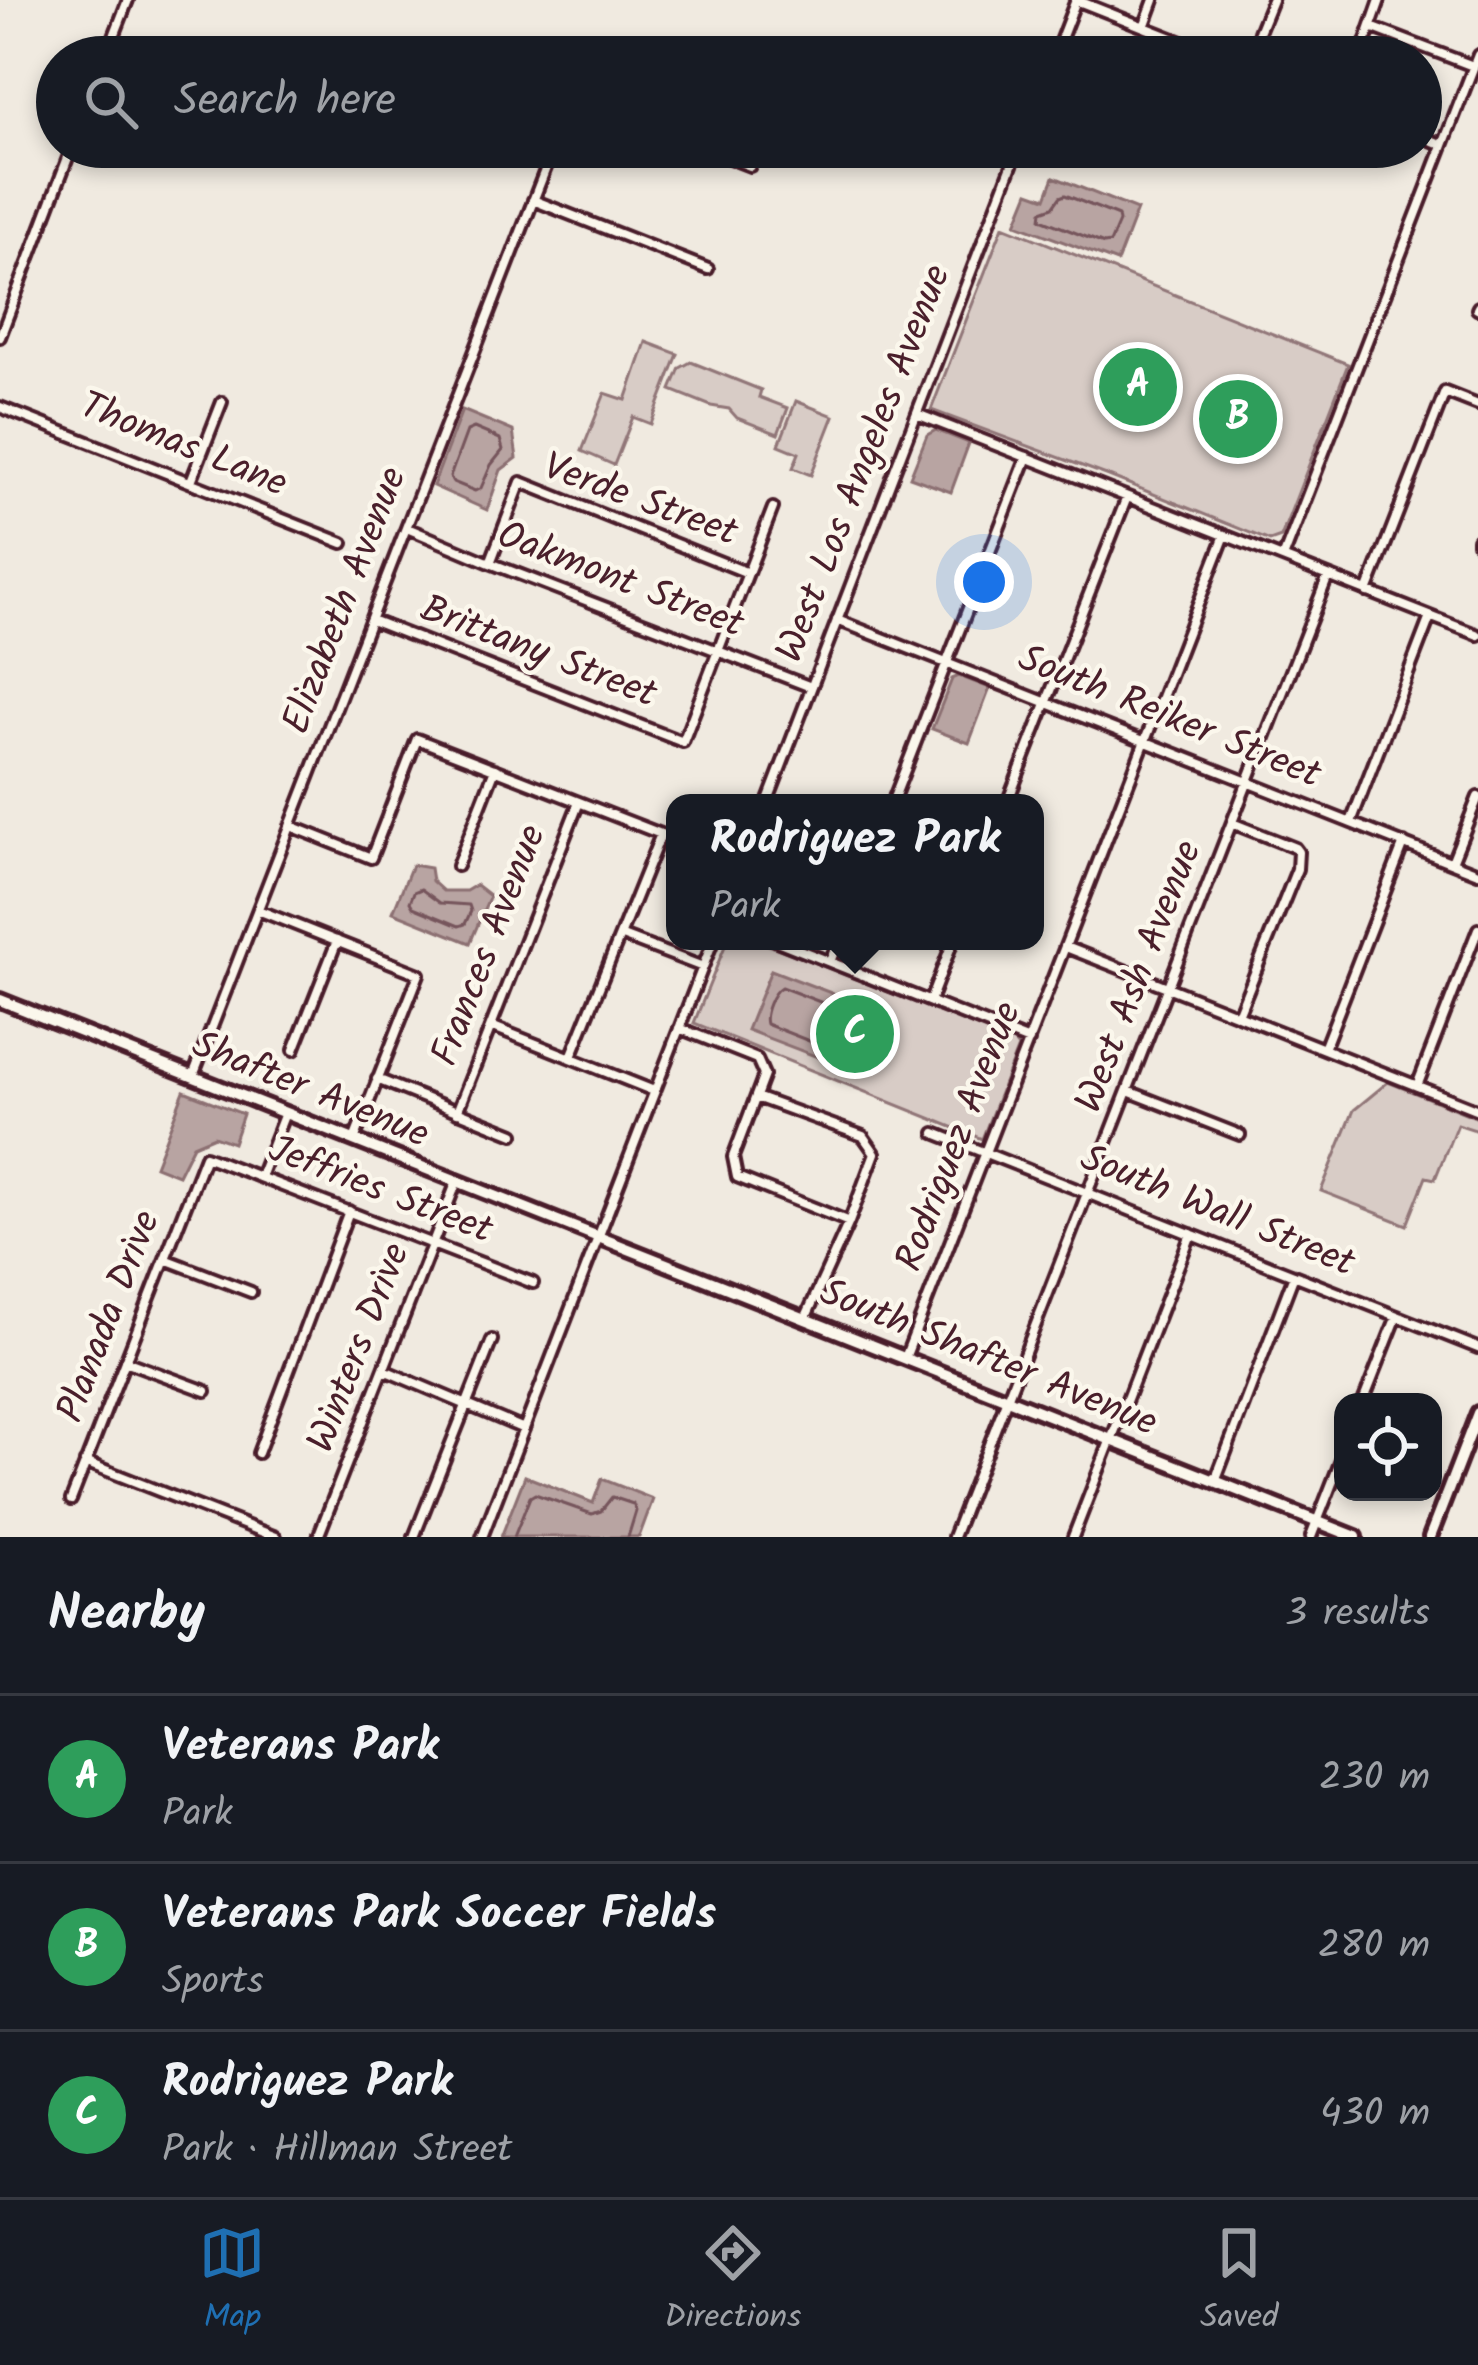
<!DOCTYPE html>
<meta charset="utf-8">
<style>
:root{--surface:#171b24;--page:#242831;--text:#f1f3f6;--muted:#9ea1a6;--line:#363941;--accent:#1f6fb2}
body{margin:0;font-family:Kalam,sans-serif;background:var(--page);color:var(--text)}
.controls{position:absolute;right:36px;bottom:36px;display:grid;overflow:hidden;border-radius:24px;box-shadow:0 6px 18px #0003}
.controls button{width:108px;height:108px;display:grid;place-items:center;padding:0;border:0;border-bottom:3px solid var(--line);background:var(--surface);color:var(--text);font:60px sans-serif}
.you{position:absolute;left:984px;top:582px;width:42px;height:42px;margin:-30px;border:9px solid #fff;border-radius:50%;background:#1a73e8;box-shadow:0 0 0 18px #1a73e833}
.badge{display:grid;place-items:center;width:78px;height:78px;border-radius:50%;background:var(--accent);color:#fff;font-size:39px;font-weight:700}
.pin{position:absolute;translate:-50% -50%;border:6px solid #fff;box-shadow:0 3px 12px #0006}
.popup{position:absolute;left:666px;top:794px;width:378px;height:156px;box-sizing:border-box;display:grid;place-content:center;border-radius:24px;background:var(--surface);filter:drop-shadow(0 3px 9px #0005);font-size:39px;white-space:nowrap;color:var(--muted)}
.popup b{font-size:45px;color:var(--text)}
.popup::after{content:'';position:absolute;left:50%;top:100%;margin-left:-24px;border:24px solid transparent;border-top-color:var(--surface)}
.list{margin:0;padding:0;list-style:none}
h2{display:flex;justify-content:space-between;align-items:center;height:156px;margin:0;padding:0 48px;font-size:51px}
h2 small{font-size:39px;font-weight:400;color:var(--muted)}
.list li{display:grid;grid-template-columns:78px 1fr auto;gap:36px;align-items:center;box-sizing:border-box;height:168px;padding:0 48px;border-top:3px solid var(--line)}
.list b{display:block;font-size:45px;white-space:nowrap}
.list p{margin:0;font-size:39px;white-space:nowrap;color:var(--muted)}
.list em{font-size:39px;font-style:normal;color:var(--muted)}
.icon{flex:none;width:66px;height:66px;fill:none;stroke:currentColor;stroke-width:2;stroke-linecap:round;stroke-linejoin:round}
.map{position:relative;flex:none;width:1478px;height:1537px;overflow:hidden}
.search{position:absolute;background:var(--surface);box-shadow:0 6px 18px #0003;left:36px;right:36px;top:36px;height:132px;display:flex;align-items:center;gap:30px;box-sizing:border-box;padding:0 42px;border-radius:66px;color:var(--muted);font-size:45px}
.sheet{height:660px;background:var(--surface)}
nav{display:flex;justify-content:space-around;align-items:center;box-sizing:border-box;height:168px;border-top:3px solid var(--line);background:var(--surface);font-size:33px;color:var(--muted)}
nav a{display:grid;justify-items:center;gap:6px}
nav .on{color:var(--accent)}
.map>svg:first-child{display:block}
.green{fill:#d8ccc6;stroke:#917678;stroke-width:3}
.water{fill:#b8a4a2;stroke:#8c6f72;stroke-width:3}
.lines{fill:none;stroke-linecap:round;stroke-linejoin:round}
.shore{stroke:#76545b;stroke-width:3}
.minor-casing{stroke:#4a1f2b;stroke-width:16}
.major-casing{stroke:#4a1f2b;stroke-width:20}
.minor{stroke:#fbf7ec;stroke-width:8}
.major{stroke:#fbf7ec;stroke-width:10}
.labels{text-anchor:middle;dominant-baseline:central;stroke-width:9;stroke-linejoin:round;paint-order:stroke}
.street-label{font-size:39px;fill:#4a1f2b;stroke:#fbf7ec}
</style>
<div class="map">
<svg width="1478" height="1537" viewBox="0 0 1478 1537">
<rect width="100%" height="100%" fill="#f0eae0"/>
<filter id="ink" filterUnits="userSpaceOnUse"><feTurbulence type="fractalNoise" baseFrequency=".00833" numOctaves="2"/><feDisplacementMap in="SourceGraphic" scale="24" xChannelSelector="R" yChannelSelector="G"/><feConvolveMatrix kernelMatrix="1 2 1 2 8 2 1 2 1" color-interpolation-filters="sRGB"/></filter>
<g filter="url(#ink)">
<path class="green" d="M 1003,226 L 1348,364 L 1281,537 L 1270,541 L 1109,476 L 931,410 Z
M 646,342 L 678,354 L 651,424 L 633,417 L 614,465 L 582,451 L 605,393 L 626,400 Z
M 691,362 L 761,390 L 759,397 L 788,408 L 778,434 L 737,418 L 729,409 L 711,406 L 671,390 L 680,368 Z
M 796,401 L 834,416 L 811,475 L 793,468 L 799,453 L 779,445 Z
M 727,941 L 756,941 L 777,948 L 1013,1041 L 1018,1047 L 982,1139 L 694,1023 Z
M 1388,1082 L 1478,1118 L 1478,1131 L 1457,1124 L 1435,1179 L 1426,1177 L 1407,1225 L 1321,1191 L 1354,1110 Z"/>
<path class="water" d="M 1054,177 L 1137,210 L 1117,262 L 1016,224 L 1029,192 L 1046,198 Z
M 462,410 L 513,431 L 517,458 L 501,470 L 487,510 L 433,486 Z
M 936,430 L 969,443 L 951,492 L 910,477 L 927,435 Z
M 959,676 L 990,688 L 969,743 L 932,729 L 952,679 Z
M 412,865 L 430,868 L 432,881 L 443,891 L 466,891 L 476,885 L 490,896 L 470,943 L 393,912 Z
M 771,970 L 873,1009 L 849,1069 L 747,1030 Z
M 184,1091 L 243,1114 L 233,1143 L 214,1136 L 193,1145 L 178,1175 L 155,1166 Z
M 525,1476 L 593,1503 L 602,1479 L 653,1499 L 639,1537 L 501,1537 Z"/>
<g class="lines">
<path class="shore" d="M 1065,195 L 1118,216 L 1119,222 L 1110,243 L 1104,244 L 1041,219 L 1042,211 L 1053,207 L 1060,197 Z
M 474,428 L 500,439 L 503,450 L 491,465 L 481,488 L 475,491 L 453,482 L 450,477 L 467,431 Z
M 421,889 L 440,903 L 469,905 L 471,911 L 465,924 L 459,926 L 413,907 L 410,902 L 414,892 Z
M 781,987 L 854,1015 L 855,1021 L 843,1050 L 837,1052 L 766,1024 C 763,1014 772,992 781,987 Z
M 514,1537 L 530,1497 L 535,1494 L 592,1514 L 601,1511 L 612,1497 L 633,1504 L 636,1511 L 628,1537"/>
<g class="minor-casing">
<path id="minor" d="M 1144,27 L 1154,0
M 1371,27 L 1473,66
M 1259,32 L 1272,0
M 106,57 L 128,0
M 588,57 L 589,55
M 1054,57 L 1076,0 L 1220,57
M 1360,57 L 1380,0
M 1421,136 L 1443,145
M 701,147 L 750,166
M 533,200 L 708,269
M 1477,309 L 1478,307
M 0,337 L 72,147
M 0,407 L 343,543
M 917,414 L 1478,635
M 191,481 L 222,402
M 407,528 L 490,563 L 811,687
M 1478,539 L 1478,543
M 1283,558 L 1478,55
M 490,563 L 521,482 L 748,573
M 1367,592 L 1445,392 L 1478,405
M 371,620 L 683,742 L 773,508
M 837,620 L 1478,873
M 767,803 L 1019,147
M 892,803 L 1027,457
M 1007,803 L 1127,497
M 1351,822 L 1430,617
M 1232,823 L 1295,848 L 1298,852 L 1297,869 L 1238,1015
M 291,826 L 371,858 L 417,739 L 661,834 L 571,1057
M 1452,862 L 1478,797
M 457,866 L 495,769
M 258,910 L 419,974 L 354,1140
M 622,936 L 703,967
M 777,941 L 1029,1041
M 1066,947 L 1478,1110
M 830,962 L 838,941
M 930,1001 L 953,941
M 491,1026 L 654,1091
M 679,1028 L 757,1059 L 764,1075 L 733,1157 L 737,1177 L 849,1222
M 1324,1049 L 1404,843
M 294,1050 L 337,941
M 193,1076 L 554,147
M 377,1079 L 514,1134
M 1417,1086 L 1478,929
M 1128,1091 L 1240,1135
M 756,1097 L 863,1136 L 875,1153 L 849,1222 L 805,1319
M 457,1112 L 579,802
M 935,1133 L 1478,1348
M 260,1177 L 285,1113
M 165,1259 L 251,1292
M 905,1358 L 1225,535
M 125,1361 L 206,1391
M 384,1370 L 524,1429
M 1363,1402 L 1397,1316
M 1111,1440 L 1191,1234
M 258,1453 L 349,1211
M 85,1462 L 276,1537
M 1215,1481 L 1294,1275
M 71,1500 L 205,1156 L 533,1283
M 318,1537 L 457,1181
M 414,1537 L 492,1340
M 482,1537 L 713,941
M 953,1537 L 1328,576
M 1073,1537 L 1111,1439
M 1311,1537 L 1343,1455"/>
</g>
<g class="major-casing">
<path id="major" d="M 0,1000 L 1356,1537
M 1430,1537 L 1478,1413"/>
</g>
<use href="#minor" class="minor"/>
<use href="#major" class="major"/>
</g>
</g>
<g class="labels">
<g class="street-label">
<text transform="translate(183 446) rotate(22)">Thomas Lane</text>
<text transform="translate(865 464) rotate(-69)">West Los Angeles Avenue</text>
<text transform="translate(640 501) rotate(20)">Verde Street</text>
<text transform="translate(620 581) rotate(21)">Oakmont Street</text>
<text transform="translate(346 601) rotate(-69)">Elizabeth Avenue</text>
<text transform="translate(538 653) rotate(21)">Brittany Street</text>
<text transform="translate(1169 718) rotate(22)">South Reiker Street</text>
<text transform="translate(490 946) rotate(-69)">Frances Avenue</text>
<text transform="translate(1140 977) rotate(-69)">West Ash Avenue</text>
<text transform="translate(310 1091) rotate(22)">Shafter Avenue</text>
<text transform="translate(960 1137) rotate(-69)">Rodriguez Avenue</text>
<text transform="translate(380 1191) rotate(21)">Jeffries Street</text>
<text transform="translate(1217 1212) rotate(22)">South Wall Street</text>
<text transform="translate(110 1317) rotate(-69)">Planada Drive</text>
<text transform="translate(360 1348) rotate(-69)">Winters Drive</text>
<text transform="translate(988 1359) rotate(22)">South Shafter Avenue</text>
</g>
</g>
</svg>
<div class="controls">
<button><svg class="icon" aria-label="locate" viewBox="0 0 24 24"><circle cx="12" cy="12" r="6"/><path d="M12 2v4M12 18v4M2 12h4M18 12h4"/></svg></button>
</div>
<div class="you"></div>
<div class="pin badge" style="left:1138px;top:387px;background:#2e9e5b">A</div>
<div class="pin badge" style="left:1238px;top:419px;background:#2e9e5b">B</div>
<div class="pin badge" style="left:855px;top:1034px;background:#2e9e5b">C</div>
<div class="popup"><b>Rodriguez Park</b>Park</div>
<div class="search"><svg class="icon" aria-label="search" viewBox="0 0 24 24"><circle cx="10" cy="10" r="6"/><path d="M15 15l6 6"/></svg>Search here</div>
</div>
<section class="sheet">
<h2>Nearby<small>3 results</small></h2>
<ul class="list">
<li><span class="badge" style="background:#2e9e5b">A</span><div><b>Veterans Park</b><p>Park</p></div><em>230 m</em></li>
<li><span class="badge" style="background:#2e9e5b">B</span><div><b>Veterans Park Soccer Fields</b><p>Sports</p></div><em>280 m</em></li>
<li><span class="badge" style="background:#2e9e5b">C</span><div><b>Rodriguez Park</b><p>Park · Hillman Street</p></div><em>430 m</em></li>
</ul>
</section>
<nav>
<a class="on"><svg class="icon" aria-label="map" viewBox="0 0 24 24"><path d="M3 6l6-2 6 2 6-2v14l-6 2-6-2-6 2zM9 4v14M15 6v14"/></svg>Map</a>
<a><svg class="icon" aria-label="directions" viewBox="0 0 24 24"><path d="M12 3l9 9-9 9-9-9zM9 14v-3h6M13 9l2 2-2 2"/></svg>Directions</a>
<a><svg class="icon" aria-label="saved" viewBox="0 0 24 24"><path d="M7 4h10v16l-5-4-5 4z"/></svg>Saved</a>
</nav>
